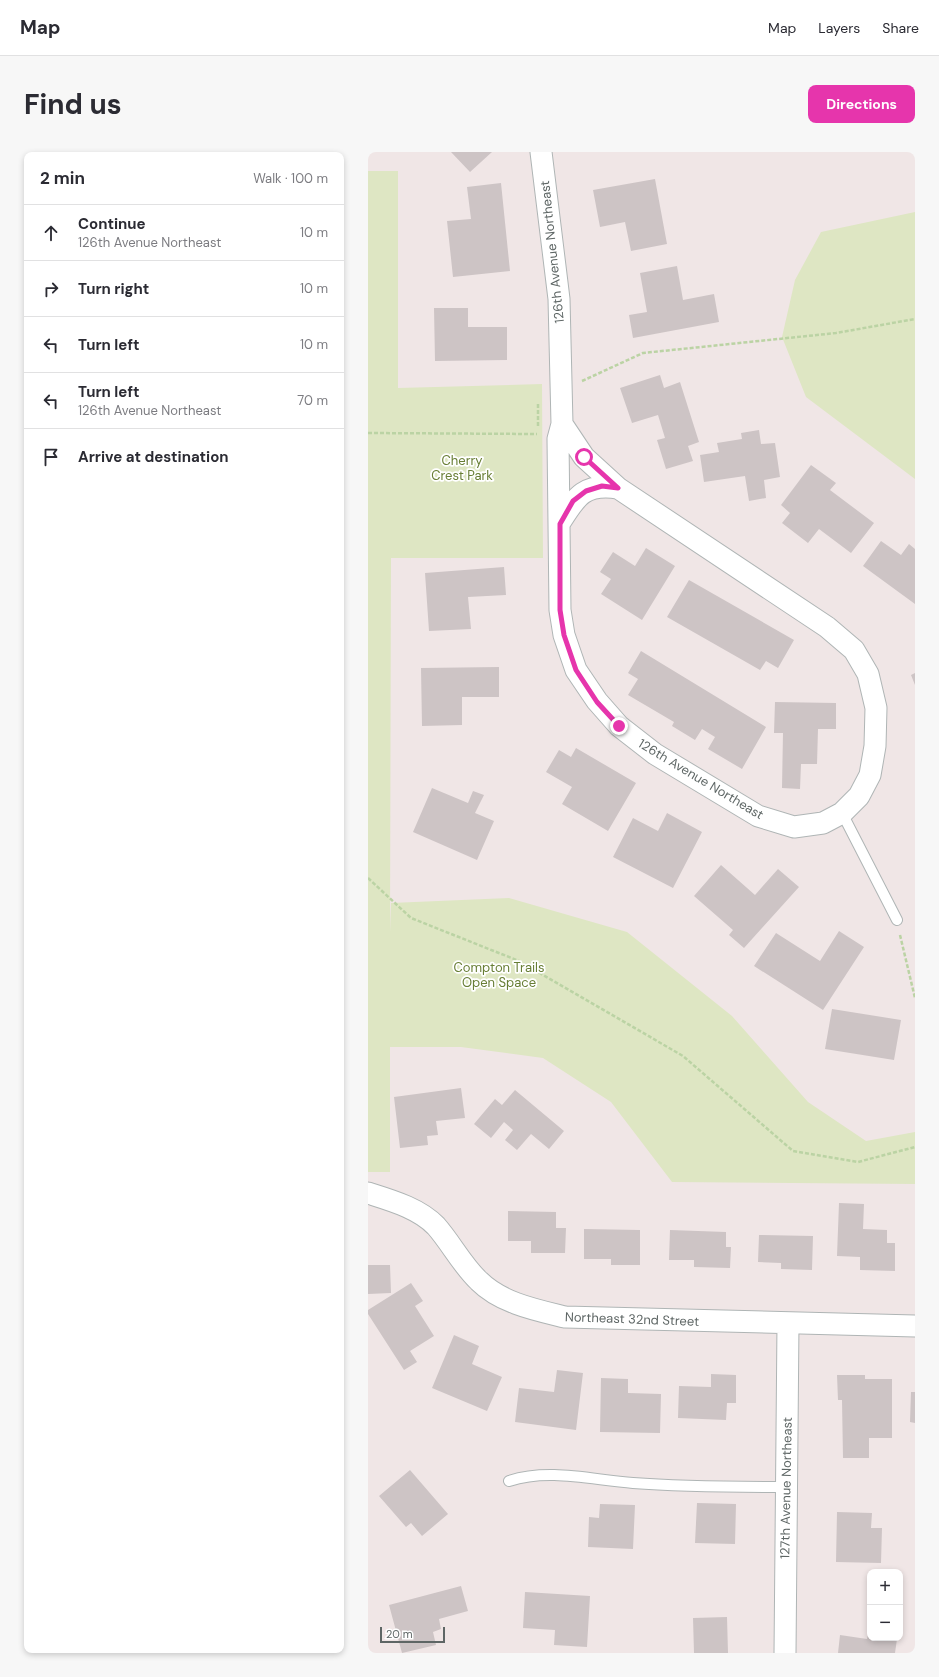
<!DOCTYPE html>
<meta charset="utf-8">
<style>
:root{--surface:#fff;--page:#f7f7f7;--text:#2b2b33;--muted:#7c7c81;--line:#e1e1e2;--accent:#e635ac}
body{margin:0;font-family:"DM Sans",sans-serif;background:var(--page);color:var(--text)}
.controls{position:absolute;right:12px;bottom:12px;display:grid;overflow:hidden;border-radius:8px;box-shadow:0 2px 6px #0003}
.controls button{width:36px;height:36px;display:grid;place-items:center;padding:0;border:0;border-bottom:1px solid var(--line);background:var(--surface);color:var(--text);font:20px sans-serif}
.scale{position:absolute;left:12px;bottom:10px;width:65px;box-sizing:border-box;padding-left:4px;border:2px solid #5e6665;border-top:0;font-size:11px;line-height:14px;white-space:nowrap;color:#5e6665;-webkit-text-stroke:3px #fff;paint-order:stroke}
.stop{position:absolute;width:12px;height:12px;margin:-9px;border:3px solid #e635ac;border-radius:50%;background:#fff}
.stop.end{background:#e635ac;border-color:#fff;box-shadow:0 1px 4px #0008}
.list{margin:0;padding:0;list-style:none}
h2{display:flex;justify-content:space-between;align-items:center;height:52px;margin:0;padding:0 16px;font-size:17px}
h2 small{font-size:13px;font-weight:400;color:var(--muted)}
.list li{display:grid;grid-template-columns:26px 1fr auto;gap:12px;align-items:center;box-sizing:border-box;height:56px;padding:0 16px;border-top:1px solid var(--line)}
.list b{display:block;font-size:15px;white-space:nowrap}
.list p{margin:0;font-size:13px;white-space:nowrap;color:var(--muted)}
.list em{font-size:13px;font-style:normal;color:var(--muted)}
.icon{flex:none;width:22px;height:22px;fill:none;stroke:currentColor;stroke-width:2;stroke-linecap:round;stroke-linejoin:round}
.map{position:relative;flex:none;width:547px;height:1501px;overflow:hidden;border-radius:8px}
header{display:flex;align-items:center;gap:24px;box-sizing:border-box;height:56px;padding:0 20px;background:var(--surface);border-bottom:1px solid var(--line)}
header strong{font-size:19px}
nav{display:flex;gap:22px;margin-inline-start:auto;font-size:14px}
.intro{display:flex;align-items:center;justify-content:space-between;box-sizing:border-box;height:96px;padding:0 24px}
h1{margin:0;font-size:28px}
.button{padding:10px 18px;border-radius:8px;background:var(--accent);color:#fff;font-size:14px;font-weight:700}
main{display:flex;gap:24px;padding:0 24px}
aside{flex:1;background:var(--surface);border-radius:8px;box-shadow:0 2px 6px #0003}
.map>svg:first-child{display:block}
.green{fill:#dee6c3}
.building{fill:#cdc4c5}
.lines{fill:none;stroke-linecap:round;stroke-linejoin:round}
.service-casing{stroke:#afb5b5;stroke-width:12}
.minor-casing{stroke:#afb5b5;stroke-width:23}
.path{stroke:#bbd3a4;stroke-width:2.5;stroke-dasharray:4 2;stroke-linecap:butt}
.service{stroke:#fff;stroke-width:10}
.minor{stroke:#fff;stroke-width:21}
.route{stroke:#e635ac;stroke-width:5}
.labels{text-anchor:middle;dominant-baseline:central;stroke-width:3.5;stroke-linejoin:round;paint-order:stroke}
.street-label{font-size:13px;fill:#5e6665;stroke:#fff}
.park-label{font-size:13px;fill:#687e35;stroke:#fff}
</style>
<header>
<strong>Map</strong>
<nav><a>Map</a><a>Layers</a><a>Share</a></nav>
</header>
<div class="intro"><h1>Find us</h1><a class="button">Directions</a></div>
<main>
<aside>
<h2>2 min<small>Walk · 100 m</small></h2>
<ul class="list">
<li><svg class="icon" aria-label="ahead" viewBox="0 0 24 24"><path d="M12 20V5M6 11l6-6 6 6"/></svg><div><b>Continue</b><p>126th Avenue Northeast</p></div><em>10 m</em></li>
<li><svg class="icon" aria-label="right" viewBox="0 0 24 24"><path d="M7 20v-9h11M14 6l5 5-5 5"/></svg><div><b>Turn right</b></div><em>10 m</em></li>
<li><svg class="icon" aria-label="left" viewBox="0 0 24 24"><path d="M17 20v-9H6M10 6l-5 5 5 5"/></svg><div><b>Turn left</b></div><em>10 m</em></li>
<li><svg class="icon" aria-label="left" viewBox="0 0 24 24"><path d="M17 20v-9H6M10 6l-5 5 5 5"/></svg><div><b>Turn left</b><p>126th Avenue Northeast</p></div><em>70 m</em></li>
<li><svg class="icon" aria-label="arrive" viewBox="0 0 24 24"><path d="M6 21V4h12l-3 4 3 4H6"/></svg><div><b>Arrive at destination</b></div></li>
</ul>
</aside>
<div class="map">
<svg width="547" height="1501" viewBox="0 0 547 1501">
<rect width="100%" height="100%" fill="#f0e6e6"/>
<path class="green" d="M 0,19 L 30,19 L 30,236 L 174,232 L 175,406 L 23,406 L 22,780 L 23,751 L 141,746 L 259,780 L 364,864 L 440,950 L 498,989 L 547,980 L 547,1032 L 304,1030 L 243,950 L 175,906 L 93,895 L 22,895 L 22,1020 L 0,1020 Z
M 547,60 L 547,327 L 438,245 L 414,185 L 427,128 L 453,80 Z"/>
<path class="building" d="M 83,0 L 124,0 L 102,20 Z
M 287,27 L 299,92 L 263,99 L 257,70 L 232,75 L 225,38 Z
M 133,31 L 142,119 L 85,125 L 79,69 L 103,67 L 99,35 Z
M 309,114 L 315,148 L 346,142 L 351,170 L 265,186 L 261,163 L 279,160 L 272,121 Z
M 66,156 L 100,156 L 100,175 L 139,175 L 139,208 L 67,209 Z
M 292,223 L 296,236 L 312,230 L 331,290 L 320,294 L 325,309 L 298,317 L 289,288 L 297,286 L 290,263 L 264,271 L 252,236 Z
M 391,278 L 393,292 L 407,291 L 412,325 L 396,328 L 398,346 L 381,349 L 377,324 L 336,330 L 332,303 L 351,300 L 349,291 L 374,287 L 373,281 Z
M 443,313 L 468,331 L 462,338 L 506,371 L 483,401 L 451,377 L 440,391 L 414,371 L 422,361 L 413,353 Z
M 513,389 L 533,403 L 541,392 L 547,397 L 547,452 L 495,414 Z
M 278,396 L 307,414 L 274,468 L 233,442 L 243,427 L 232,420 L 245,400 L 267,414 Z
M 136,415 L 138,443 L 100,445 L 103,477 L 61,479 L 57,421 Z
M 321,428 L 426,488 L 410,516 L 398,509 L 392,518 L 299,465 Z
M 273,499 L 398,575 L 374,617 L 340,597 L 347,585 L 334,577 L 327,588 L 304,574 L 306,570 L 260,543 L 270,527 L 260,521 Z
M 131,515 L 131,545 L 94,545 L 94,573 L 54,574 L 53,516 Z
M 547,521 L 547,533 L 543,523 Z
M 407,550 L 468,551 L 468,577 L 450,577 L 449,612 L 433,612 L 432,637 L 414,636 L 415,581 L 406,581 Z
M 208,596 L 268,631 L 240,679 L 194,652 L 204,635 L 178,620 L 191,598 L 203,605 Z
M 64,636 L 100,651 L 105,639 L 116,643 L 107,661 L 126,669 L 109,708 L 45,680 Z
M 299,661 L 334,680 L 305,736 L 245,705 L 265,666 L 290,679 Z
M 353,713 L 387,743 L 410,717 L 431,735 L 376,796 L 361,783 L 365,778 L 326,744 Z
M 471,779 L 496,795 L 455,858 L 386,814 L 408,781 L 452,809 Z
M 464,857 L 533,868 L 526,908 L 457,897 Z
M 93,936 L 97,966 L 68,969 L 70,983 L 59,984 L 60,993 L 32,996 L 26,945 Z
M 147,938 L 196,979 L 181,997 L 163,982 L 149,998 L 137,988 L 145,978 L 136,970 L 123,986 L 106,972 L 127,947 L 134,953 Z
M 471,1051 L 496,1052 L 495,1077 L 519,1078 L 519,1091 L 527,1091 L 527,1119 L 492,1118 L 492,1105 L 469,1104 Z
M 140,1059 L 188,1060 L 188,1076 L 198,1076 L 197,1101 L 163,1101 L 163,1089 L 140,1089 Z
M 216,1077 L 272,1078 L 272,1113 L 243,1113 L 243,1107 L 216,1107 Z
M 302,1078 L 358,1080 L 358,1095 L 363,1095 L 362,1116 L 326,1115 L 326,1108 L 301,1108 Z
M 391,1083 L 445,1084 L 444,1118 L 413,1117 L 413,1111 L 390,1110 Z
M 0,1113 L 22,1113 L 23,1141 L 0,1142 Z
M 43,1131 L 55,1149 L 47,1154 L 66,1184 L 42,1199 L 49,1210 L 36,1218 L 0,1162 L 0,1158 Z
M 86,1183 L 111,1194 L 104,1212 L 134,1225 L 119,1259 L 64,1236 Z
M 189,1218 L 215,1221 L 208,1278 L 147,1270 L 151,1236 L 186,1240 Z
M 343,1222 L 368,1223 L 368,1251 L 359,1251 L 358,1268 L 310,1266 L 311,1234 L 343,1235 Z
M 469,1223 L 497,1223 L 497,1227 L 524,1227 L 524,1286 L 501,1286 L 501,1306 L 475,1306 L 474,1248 L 470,1248 Z
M 233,1226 L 260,1227 L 260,1241 L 293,1242 L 292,1281 L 232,1280 Z
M 543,1240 L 547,1240 L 547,1271 L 542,1270 Z
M 42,1318 L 80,1362 L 54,1384 L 43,1371 L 38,1375 L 11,1344 Z
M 329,1351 L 368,1352 L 367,1392 L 327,1391 Z
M 232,1352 L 267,1353 L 265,1397 L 220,1395 L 221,1365 L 231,1366 Z
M 469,1360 L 504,1361 L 503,1376 L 514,1376 L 513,1411 L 468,1410 Z
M 93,1434 L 100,1459 L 71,1467 L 73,1477 L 65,1480 L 68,1493 L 34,1501 L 21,1453 Z
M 157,1440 L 222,1444 L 219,1495 L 186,1493 L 187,1478 L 155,1476 Z
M 359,1465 L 360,1501 L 326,1501 L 325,1466 Z
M 500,1482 L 502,1482 L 502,1486 L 529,1487 L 527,1501 L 470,1501 L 472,1483 L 499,1487 Z"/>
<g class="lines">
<g class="service-casing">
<path id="service" d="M 474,661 L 529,768
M 141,1329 C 181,1316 224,1328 265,1331 C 316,1335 367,1335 418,1335"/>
</g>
<g class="minor-casing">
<path id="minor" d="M 173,0 L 191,147 L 194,272 L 190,287 L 192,458 L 196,483 L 208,518 L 229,549 L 251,574 L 287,602 L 390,664 L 426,675 L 455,671 L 474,661 L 491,644 L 502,623 L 507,594 L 508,556 L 500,522 L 486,498 L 459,475 L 250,336 L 216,305 L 194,272
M 191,372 C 208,345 215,331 250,336
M 0,1041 C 22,1048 51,1056 68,1074 C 83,1091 94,1113 111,1129 C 133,1151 168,1158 197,1165 L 547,1174
M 417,1501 L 420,1171"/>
</g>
<path class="path" d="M 214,229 L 275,201 L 468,181 L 547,167
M 170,274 L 170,251
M 0,281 L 169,282
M 0,726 L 43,766 L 151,809 L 315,904 L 425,999 L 490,1010 L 547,995
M 532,783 L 547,846"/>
<use href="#service" class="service"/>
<use href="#minor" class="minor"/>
</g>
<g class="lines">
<path class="route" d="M 216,305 L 250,336 L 234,334 L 218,339 L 205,349 L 192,372 L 192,458 L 196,483 L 208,518 L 229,550 L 251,574"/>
</g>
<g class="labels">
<g class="street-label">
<text transform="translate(184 100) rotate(-96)">126th Avenue Northeast</text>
<text transform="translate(333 627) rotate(31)">126th Avenue Northeast</text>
<text transform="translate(264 1167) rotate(2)">Northeast 32nd Street</text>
<text transform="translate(418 1336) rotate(-89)">127th Avenue Northeast</text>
</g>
<g class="park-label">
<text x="94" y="308">Cherry<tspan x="94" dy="15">Crest Park</tspan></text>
<text x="131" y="815">Compton Trails<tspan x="131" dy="15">Open Space</tspan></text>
</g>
</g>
</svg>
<div class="controls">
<button>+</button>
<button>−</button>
</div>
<div class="scale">20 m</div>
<div class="stop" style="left:216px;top:305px"></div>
<div class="stop end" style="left:251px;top:574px"></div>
</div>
</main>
